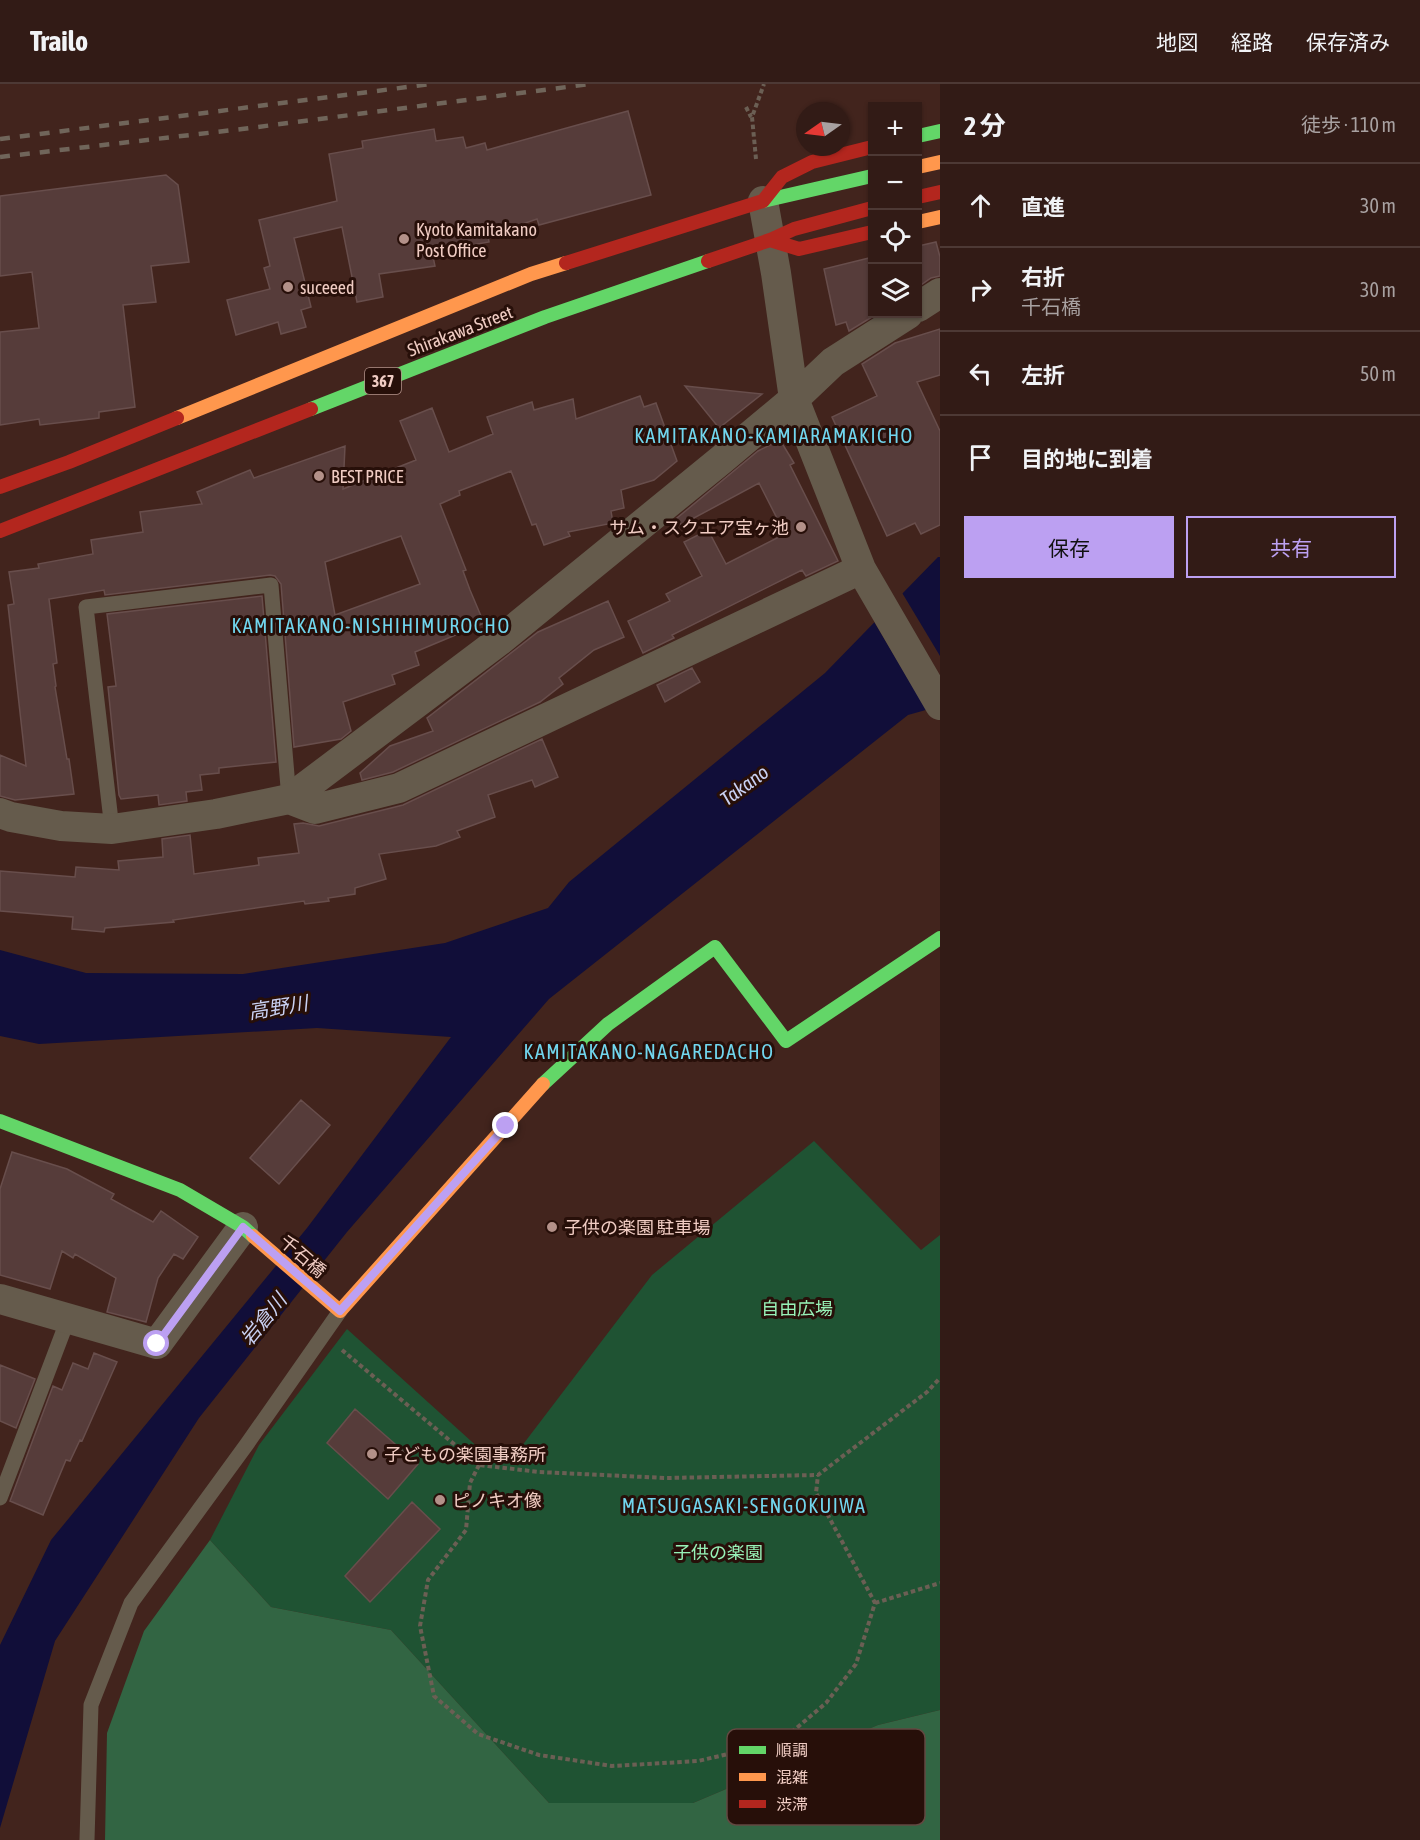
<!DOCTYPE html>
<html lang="ja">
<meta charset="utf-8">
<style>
:root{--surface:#321b16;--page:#3d2823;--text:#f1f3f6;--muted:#a8a1a1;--line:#4d3935;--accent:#bca0f2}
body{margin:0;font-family:"Asap Condensed","Noto Sans JP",sans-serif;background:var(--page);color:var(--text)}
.controls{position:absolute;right:18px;top:18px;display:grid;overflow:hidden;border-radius:0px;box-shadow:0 2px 4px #0004}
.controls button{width:54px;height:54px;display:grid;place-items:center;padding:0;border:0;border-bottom:2px solid var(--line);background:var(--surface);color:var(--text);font:30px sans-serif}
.compass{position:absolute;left:796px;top:18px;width:54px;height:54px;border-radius:50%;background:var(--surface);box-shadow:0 2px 4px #0004;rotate:256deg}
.stop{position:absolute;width:18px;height:18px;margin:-14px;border:4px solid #bca0f2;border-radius:50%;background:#fff}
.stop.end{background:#bca0f2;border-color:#fff;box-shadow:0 2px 6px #0008}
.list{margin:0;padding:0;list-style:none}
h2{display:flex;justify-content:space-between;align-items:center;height:78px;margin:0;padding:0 24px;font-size:26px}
h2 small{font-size:20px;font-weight:400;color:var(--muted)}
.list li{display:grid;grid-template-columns:39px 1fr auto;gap:18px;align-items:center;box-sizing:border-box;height:84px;padding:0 24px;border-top:2px solid var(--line)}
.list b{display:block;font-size:22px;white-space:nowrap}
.list p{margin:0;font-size:20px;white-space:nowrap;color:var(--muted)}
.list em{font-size:20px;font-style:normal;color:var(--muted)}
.actions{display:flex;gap:12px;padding:18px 24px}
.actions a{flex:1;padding:14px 0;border:2px solid var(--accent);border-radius:0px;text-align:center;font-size:21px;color:var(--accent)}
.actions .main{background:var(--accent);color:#111}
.icon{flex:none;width:33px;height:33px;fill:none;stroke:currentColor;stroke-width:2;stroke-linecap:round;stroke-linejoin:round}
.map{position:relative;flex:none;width:940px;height:1756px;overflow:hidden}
header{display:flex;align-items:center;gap:36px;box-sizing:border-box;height:84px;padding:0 30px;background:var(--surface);border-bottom:2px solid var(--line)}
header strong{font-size:28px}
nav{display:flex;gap:33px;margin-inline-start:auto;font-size:21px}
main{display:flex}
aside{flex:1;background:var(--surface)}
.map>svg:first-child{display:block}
.green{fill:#1f5333}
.forest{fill:#326543}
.water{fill:#110e39}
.pier{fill:#42241d}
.building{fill:#563c3a;stroke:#684e4c;stroke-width:1.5;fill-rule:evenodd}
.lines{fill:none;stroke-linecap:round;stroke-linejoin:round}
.path{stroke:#6b5f54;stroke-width:4;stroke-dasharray:4.5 3;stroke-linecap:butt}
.lane{stroke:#655b4c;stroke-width:15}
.street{stroke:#655b4c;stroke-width:30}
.fast{stroke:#63d668;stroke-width:14}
.slow{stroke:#ff974d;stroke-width:14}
.jam{stroke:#b3261e;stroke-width:14}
.rail{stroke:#70655a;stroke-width:4.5;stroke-dasharray:10 10;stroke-linecap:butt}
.route{stroke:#bca0f2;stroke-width:8}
.poi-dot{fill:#b39189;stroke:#270f09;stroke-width:2}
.labels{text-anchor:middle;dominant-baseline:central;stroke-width:6;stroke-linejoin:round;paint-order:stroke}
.shield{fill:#270f09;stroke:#b4938b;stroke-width:1.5}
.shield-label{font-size:16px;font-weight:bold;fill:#f0ccc3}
.poi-label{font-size:18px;fill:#f0ccc3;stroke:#270f09;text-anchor:start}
.street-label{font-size:18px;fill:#f0ccc3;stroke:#270f09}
.park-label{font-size:18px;fill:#97f1b7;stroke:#270f09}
.neighbourhood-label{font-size:20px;letter-spacing:1.5px;fill:#71d6ee;stroke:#270f09}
.water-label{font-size:20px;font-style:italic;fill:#c9d1f3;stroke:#270f09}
.key{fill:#270f09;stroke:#634841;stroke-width:1.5}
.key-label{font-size:16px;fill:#f0ccc3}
</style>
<header>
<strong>Trailo</strong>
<nav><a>地図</a><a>経路</a><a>保存済み</a></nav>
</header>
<main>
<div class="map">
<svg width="940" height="1756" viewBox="0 0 940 1756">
<rect width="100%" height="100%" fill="#42241d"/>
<path class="green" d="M 814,1057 L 921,1166 L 940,1151 L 940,1626 L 878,1641 L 693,1719 L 549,1719 L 391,1546 L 271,1523 L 210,1456 L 259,1361 L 347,1245 L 481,1366 L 518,1367 L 652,1191 Z"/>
<path class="forest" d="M 210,1456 L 271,1523 L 391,1546 L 549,1719 L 693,1719 L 878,1641 L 940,1626 L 940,1756 L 105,1756 L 107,1649 L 144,1547 Z"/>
<path class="water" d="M 938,473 L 940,473 L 940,622 L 908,631 L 549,915 L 347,1148 L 199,1334 L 55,1557 L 0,1744 L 0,1561 L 51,1456 L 307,1144 L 451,953 L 317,944 L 39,960 L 0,952 L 0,866 L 86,889 L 243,890 L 445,859 L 548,824 L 569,798 L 825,589 Z"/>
<path class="pier" d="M 901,507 L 940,572 L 940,625 L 928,628 L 873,536 Z"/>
<path class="building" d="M 628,27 L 651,111 L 539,141 L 537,135 L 488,152 L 489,158 L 432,168 L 435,182 L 379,190 L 383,213 L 357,218 L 342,143 L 294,154 L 311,223 L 301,226 L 306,243 L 281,250 L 278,238 L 236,251 L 227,216 L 270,205 L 264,184 L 270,182 L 259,136 L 337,117 L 329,70 L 363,64 L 362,57 L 434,45 L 436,57 L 463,53 L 466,64 L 485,59 L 487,66 Z
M 166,91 L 178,101 L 189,178 L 151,182 L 156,218 L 123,221 L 135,323 L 99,328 L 99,334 L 40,341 L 39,335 L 0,341 L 0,248 L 39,244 L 32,188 L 0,192 L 0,112 Z
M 936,158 L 940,173 L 940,192 L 931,194 L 918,203 L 918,162 Z
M 873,173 L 873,230 L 877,230 L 849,247 L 846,238 L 836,241 L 824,185 Z
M 940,245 L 940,291 L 917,298 L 940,347 L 940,441 L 921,450 L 915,439 L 887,452 L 832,333 L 877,312 L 862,280 L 895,259 Z
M 685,302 L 762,310 L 719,344 Z
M 640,312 L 644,323 L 656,319 L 677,377 L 654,396 L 621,406 L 624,424 L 611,427 L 613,439 L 568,448 L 570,452 L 544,461 L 536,440 L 532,441 L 511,387 L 459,407 L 460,411 L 440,420 L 466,486 L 463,487 L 470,506 L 484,539 L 415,568 L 419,581 L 392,591 L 395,600 L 343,618 L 351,647 L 341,655 L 294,663 L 281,500 L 275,492 L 270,491 L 105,511 L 104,506 L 49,515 L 57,579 L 53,580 L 56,602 L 55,603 L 67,675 L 69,675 L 74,710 L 15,716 L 0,712 L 0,671 L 26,682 L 8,521 L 14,520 L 9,488 L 39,484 L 38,480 L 93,470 L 91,456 L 143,448 L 140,428 L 202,420 L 197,408 L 250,386 L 254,394 L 345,362 L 343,405 L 416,376 L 400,337 L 432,324 L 449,368 L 493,350 L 487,333 L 532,318 L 534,326 L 573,315 L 576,335 ZM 401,452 L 420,500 L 335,531 L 325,478 Z
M 780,356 L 794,379 L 790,381 L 838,477 L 806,492 L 802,486 L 672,551 L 674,554 L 643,569 L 628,537 L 670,517 L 666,510 L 702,492 L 684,458 L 708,446 L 726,480 L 785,450 L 759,399 L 681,441 L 677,434 L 758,367 Z
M 262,512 L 276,678 L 219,684 L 219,689 L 200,691 L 202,706 L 186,708 L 187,717 L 159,721 L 158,711 L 121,715 L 119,711 L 108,603 L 116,602 L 107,530 Z
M 608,517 L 624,553 L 594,566 L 559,594 L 563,600 L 540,618 L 393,688 L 362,696 L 360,689 L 390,662 L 433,647 L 427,634 L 538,548 Z
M 692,584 L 700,598 L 665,618 L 657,601 Z
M 542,655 L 558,693 L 535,703 L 532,696 L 488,711 L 495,733 L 457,747 L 460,753 L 436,762 L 379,770 L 386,795 L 355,804 L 355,810 L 328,814 L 329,817 L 305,820 L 304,817 L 173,836 L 174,838 L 105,844 L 104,848 L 72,845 L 73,833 L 0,827 L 0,787 L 75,793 L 76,783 L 119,786 L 118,777 L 163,773 L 162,755 L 190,751 L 194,790 L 259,781 L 258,774 L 299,769 L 294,740 L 303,739 L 319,742 L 403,721 Z
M 301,1016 L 330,1041 L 279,1100 L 250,1074 Z
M 12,1068 L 67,1085 L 114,1110 L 111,1115 L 153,1138 L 161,1127 L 198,1153 L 183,1175 L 174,1170 L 158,1194 L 146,1238 L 107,1228 L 116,1194 L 75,1170 L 73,1174 L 62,1167 L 50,1205 L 0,1191 L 0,1105 Z
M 94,1269 L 117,1278 L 82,1357 L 80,1356 L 70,1377 L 66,1376 L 43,1431 L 10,1417 L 53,1302 L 62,1306 L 73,1279 L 88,1285 Z
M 0,1281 L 35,1295 L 16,1344 L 0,1337 Z
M 355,1325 L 418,1380 L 388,1415 L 327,1359 Z
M 412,1418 L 440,1445 L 370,1518 L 345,1492 Z"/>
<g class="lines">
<path class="path" d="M 746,23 L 751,33
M 756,75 L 752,33 L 764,0
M 342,1266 L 479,1381 L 539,1388 L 666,1394 L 818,1391 L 927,1308 L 940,1294
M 479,1381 L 470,1399 L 466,1446 L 428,1496 L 420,1542 L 434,1612 L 478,1650 L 539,1671 L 612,1682 L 698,1677 L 780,1658 L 826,1619 L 856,1580 L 875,1519 L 816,1409 L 818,1391
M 875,1519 L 940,1499"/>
<path class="lane" d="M 112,745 L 86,523 L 271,501 L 289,715
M 0,1414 L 68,1235
M 87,1756 L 91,1621 L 131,1519 L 247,1360 L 340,1227"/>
<path class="street" d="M 918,223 L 940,209
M 861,485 L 940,621
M 289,715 L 315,725 L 399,704 L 861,485 L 794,315 L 776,189 L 763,117
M 0,729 L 11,733 L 61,742 L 112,745 L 216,730 L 289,715 L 499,557 L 721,376 L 794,315 L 833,278 L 908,230
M 0,1215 L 157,1260 L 243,1143"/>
<path class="fast" d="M 918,52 L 940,47
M 763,117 L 872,92
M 311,325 L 545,233 L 708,177
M 543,1000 L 608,940 L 715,863 L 786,957 L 940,854
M 0,1037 L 180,1106 L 243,1143 L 253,1152"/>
<path class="slow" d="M 918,83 L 940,78
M 918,138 L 940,133
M 177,334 L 531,190 L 566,179
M 253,1152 L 340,1227 L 543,1000"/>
<path class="jam" d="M 918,113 L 940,108
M 770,156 L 794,145 L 872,124
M 708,177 L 770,156 L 799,165 L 872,148
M 566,179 L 763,117 L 782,93 L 812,78 L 872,63
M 0,403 L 69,378 L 177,334
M 0,447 L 311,325"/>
<path class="rail" d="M 0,55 L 431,0
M 0,73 L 242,45 L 590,0"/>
</g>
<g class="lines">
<path class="route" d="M 157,1260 L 243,1143 L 340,1227 L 506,1042"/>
</g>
<g class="poi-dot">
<circle cx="404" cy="155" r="6"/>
<circle cx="288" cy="203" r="6"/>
<circle cx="319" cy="392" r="6"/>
<circle cx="801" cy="443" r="6"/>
<circle cx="552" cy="1143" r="6"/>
<circle cx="372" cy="1370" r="6"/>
<circle cx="440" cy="1416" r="6"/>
</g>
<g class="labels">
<rect class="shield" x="365" y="284" width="36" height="26" rx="4.5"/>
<g class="shield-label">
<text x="383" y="297">367</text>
</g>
<g class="poi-label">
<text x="416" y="145">Kyoto Kamitakano<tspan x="416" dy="21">Post Office</tspan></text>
<text x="300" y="203">suceeed</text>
<text x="331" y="392">BEST PRICE</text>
<text x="789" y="443" text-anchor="end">サム・スクエア宝ヶ池</text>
<text x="564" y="1143">子供の楽園 駐車場</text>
<text x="384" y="1370">子どもの楽園事務所</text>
<text x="452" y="1416">ピノキオ像</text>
</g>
<g class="street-label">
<text transform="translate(460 247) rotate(-21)">Shirakawa Street</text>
<text transform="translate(303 1172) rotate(41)">千石橋</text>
</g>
<g class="park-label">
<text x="797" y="1224">自由広場</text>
<text x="718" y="1468">子供の楽園</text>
</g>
<g class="neighbourhood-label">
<text x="774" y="351">KAMITAKANO-KAMIARAMAKICHO</text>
<text x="371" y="541">KAMITAKANO-NISHIHIMUROCHO</text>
<text x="649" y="967">KAMITAKANO-NAGAREDACHO</text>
<text x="744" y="1421">MATSUGASAKI-SENGOKUIWA</text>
</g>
<g class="water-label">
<text transform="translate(744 701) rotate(-36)">Takano</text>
<text transform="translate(278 923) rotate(-9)">高野川</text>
<text transform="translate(263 1235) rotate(-51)">岩倉川</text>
</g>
</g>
<rect x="727" y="1645" width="198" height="96" rx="9" class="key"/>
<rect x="739" y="1662" width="27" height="8" fill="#63d668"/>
<rect x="739" y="1689" width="27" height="8" fill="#ff974d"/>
<rect x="739" y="1716" width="27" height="8" fill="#b3261e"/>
<g class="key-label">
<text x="776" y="1672">順調</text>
<text x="776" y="1699">混雑</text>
<text x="776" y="1726">渋滞</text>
</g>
</svg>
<div class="controls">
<button>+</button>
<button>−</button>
<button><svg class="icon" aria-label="locate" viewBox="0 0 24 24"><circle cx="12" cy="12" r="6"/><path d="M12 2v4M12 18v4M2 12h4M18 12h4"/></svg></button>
<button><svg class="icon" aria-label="layers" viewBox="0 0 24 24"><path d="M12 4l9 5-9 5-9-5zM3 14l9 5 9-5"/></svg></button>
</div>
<svg class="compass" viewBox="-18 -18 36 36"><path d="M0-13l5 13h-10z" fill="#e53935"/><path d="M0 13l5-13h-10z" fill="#a8a1a1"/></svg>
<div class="stop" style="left:157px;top:1260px"></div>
<div class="stop end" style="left:506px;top:1042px"></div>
</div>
<aside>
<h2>2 分<small>徒歩 · 110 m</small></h2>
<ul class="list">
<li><svg class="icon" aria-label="ahead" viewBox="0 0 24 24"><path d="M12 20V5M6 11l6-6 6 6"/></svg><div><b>直進</b></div><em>30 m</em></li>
<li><svg class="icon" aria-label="right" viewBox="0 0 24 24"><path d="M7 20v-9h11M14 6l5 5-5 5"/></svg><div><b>右折</b><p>千石橋</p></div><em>30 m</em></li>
<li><svg class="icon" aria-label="left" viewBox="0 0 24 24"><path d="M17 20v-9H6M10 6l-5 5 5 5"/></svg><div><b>左折</b></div><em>50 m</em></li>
<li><svg class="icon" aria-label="arrive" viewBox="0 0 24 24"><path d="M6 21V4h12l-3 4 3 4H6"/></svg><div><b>目的地に到着</b></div></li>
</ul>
<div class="actions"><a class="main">保存</a><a>共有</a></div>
</aside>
</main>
